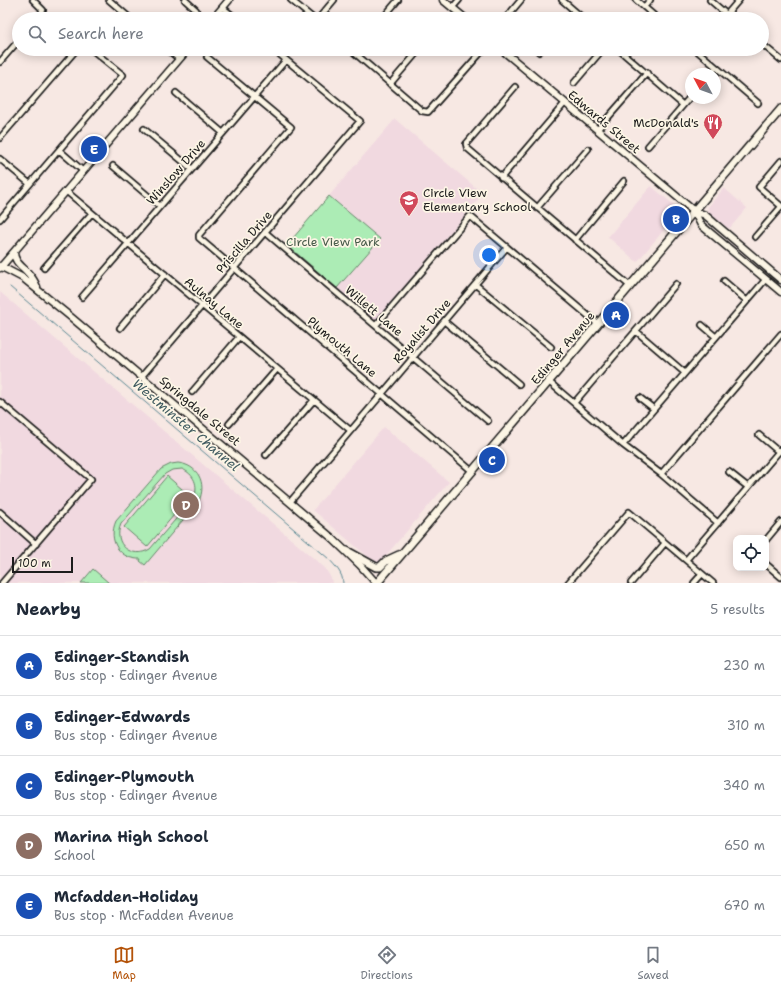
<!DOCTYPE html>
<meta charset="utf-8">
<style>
:root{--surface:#fff;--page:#f2f2f3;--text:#1f2937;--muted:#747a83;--line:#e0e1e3;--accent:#b45309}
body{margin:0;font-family:"Shantell Sans",sans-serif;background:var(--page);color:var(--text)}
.controls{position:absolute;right:12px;bottom:12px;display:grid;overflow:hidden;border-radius:8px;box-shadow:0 2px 10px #0003}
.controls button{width:36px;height:36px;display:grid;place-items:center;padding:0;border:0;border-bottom:1px solid var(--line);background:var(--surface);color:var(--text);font:20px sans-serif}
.compass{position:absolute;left:685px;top:68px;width:36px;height:36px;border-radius:50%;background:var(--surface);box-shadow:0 2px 10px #0003;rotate:311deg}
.scale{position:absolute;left:12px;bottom:10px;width:61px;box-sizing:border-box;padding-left:4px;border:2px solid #1c1c1c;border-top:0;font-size:11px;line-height:14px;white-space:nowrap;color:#1c1c1c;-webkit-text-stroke:3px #fcf5e5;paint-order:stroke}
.you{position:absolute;left:489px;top:255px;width:14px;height:14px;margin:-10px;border:3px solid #fff;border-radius:50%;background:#1a73e8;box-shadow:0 0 0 6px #1a73e833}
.badge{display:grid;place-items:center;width:26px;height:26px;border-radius:50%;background:var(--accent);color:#fff;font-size:13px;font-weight:700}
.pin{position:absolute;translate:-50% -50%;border:2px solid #fff;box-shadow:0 1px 4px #0006}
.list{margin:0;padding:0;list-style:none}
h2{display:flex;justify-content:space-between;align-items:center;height:52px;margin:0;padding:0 16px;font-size:17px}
h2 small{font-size:13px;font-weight:400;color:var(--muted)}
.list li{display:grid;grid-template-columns:26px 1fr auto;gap:12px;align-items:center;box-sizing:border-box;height:60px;padding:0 16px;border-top:1px solid var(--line)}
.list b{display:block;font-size:15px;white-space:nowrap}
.list p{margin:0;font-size:13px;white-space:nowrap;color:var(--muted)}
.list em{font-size:13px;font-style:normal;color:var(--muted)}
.icon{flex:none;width:22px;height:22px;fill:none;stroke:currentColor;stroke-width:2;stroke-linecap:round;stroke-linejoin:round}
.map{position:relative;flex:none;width:781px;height:583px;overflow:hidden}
.search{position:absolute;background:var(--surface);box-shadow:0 2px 10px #0003;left:12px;right:12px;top:12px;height:44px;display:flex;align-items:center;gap:10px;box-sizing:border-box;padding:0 14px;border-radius:22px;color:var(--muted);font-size:15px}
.sheet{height:352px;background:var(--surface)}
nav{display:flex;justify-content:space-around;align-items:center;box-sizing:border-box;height:56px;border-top:1px solid var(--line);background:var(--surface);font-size:11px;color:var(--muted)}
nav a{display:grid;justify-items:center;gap:2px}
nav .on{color:var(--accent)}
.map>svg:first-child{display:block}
.built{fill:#f1d9e0}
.green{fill:#acecb5;stroke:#648468;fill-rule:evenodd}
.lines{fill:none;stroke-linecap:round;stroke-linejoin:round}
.stream{stroke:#588691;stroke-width:1}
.street-casing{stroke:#1c1c1c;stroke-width:8}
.secondary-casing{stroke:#1c1c1c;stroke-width:9}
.primary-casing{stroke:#1c1c1c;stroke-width:10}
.street{stroke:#fcf5e5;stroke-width:4.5}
.secondary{stroke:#fcf5e5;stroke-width:6}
.primary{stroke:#fcf5e5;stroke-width:7}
.labels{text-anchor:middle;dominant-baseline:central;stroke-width:3.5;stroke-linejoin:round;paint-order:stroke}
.street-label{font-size:12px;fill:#1c1c1c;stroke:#fcf5e5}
.poi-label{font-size:12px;fill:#1c1c1c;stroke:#fcf5e5;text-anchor:end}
.park-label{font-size:12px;fill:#475a4a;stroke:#fcf5e5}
.water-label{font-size:13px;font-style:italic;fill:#3f5a60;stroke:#fcf5e5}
</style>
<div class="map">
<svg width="781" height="583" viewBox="0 0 781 583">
<rect width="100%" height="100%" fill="#f7e8e3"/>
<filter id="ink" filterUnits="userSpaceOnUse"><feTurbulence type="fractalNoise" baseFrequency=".025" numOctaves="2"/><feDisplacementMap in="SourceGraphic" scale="8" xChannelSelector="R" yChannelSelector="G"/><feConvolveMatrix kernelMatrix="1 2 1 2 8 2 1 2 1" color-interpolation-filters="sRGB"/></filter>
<g filter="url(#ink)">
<path class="built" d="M 395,119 L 483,194 L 375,321 L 337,288 L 379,239 L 329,196 Z
M 651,186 L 674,205 L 678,209 L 678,213 L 637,262 L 608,237 Z
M 724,188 L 747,208 L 729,229 L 709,213 L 708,210 L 708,207 Z
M 0,292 L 325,568 L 331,578 L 332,583 L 0,583 Z
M 384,427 L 449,482 L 382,560 L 378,563 L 373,561 L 313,510 Z"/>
<path class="green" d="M 329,196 L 380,239 L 337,288 L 287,245 Z
M 178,463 C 198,465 207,483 199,501 L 145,565 L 140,561 L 141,559 C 120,560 107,541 116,521 L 161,469 L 171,464 ZM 182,469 C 194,474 199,485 194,498 L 150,549 C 132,560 112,544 121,524 L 165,474 L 172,470 Z
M 167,476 L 190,496 L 147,547 L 124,527 Z
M 93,569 L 109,583 L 81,583 Z"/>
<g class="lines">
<path class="stream" d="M 10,287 L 329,559 C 335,566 343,573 343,583"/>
<g class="street-casing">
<path id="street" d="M 33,0 L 43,10 L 37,19
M 109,0 L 131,19
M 185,0 L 196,10
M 291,0 L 314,19
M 562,0 L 584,19
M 636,0 L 658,19
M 710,0 L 732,19
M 644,7 L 650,0
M 223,8 L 237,19
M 452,8 L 459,0
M 727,14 L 739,0
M 318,19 L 334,0
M 382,19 L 398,0
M 505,19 L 521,0
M 568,19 L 574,11
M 762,44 L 781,60
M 167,49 L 179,59
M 350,49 L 422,111 L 428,112 L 484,49
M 618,49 L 683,105
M 695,49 L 758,103
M 539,52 L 542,49
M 207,57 L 291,127 L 199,235 L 199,238 L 472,471
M 0,62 L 19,40
M 710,74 L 716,67
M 574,83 L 603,49
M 390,84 L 420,49
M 515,87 L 466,144 L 467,148 L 630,286
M 176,93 L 223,133
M 144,129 L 192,169
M 597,130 L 647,73
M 0,138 L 77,49
M 648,146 L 691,96
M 59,150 L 83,171
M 0,159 L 30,184
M 781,161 L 759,187 L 781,206
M 113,166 L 160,206
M 501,178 L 565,103
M 66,191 L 350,430
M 537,208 L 588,149
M 0,219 L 123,75 L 91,49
M 265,232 L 488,421
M 755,237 L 781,207
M 575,240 L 624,181
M 44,268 L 92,213
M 724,281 L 747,301
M 476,285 L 551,347
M 82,297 L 286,60
M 444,321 L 519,384
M 376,325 L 470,216 L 598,324
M 702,325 L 716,337
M 120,328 L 165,274
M 636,331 L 685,373
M 142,376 L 360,121 L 273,49
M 548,381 L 623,445 L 661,474 L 718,523
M 192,392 L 239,337
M 640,398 L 654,409
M 0,402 L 91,479 L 2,583
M 574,403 L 676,284
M 229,424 L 277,369
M 759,435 L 779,452
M 623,445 L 766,279
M 266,455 L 314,400
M 729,472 L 748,487
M 661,474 L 781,334
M 290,502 L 507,247
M 0,512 L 36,544
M 766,540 L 781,522
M 686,560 L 781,449
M 766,564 L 781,577
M 568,583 L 629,512 L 713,583
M 631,583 L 665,543
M 694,583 L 702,574"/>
</g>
<g class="secondary-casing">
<path id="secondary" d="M 443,0 L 466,19
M 213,19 L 229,0
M 501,49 L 694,211 L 705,215 L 781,280
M 694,211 L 701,225 L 781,292
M 14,252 C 14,262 22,266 28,273 C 32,277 35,282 37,287
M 0,266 L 23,278 L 72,318 L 332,538 L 360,565 L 376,583
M 0,268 L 188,49"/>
</g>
<g class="primary-casing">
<path id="primary" d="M 347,551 L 376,567 L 380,567 L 386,561 L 399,555
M 377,583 L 781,109"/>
</g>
<use href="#street" class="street"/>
<use href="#secondary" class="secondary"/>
<use href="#primary" class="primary"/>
</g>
</g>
<defs>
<g id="restaurant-pin" transform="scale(1)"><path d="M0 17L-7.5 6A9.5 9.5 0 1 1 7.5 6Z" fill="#d1495b" stroke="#fcf5e5"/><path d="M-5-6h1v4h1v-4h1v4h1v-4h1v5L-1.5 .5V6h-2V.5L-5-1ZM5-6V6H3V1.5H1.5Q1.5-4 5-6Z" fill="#fff"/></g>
<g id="school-pin" transform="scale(1)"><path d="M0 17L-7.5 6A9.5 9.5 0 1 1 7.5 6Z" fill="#d1495b" stroke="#fcf5e5"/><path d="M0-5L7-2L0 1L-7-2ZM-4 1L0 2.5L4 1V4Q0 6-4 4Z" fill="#fff"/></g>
</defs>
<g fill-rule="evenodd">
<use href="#restaurant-pin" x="713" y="123"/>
<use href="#school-pin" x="409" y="200"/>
</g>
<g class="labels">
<g class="street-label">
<text transform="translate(604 122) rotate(40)">Edwards Street</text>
<text transform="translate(176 172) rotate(-49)">Winslow Drive</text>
<text transform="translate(244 242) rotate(-49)">Priscilla Drive</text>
<text transform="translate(214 303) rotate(40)">Aulnay Lane</text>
<text transform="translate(374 311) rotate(40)">Willett Lane</text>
<text transform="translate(422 331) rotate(-49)">Royalist Drive</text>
<text transform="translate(342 347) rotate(40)">Plymouth Lane</text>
<text transform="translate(563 348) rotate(-50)">Edinger Avenue</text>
<text transform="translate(200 411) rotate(40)">Springdale Street</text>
</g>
<g class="poi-label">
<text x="699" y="123">McDonald's</text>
<text x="423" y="193" text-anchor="start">Circle View<tspan x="423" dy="14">Elementary School</tspan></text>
</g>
<g class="park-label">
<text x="333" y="242">Circle View Park</text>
</g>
<g class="water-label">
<text transform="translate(186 425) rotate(40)">Westminster Channel</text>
</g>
</g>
</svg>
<div class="controls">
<button><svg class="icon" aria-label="locate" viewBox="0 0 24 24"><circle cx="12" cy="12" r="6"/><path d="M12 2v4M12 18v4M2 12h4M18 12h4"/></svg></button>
</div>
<svg class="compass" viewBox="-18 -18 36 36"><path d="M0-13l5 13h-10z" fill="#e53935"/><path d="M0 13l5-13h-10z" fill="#747a83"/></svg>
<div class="scale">100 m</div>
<div class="you"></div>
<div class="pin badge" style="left:616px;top:315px;background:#1a4fb4">A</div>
<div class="pin badge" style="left:676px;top:219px;background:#1a4fb4">B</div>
<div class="pin badge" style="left:492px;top:460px;background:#1a4fb4">C</div>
<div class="pin badge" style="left:186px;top:505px;background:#8d6e63">D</div>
<div class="pin badge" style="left:94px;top:149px;background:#1a4fb4">E</div>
<div class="search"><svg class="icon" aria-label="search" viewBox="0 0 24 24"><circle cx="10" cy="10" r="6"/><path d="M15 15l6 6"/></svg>Search here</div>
</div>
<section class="sheet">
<h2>Nearby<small>5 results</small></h2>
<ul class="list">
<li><span class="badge" style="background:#1a4fb4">A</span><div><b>Edinger-Standish</b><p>Bus stop · Edinger Avenue</p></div><em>230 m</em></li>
<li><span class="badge" style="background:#1a4fb4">B</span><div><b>Edinger-Edwards</b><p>Bus stop · Edinger Avenue</p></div><em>310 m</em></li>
<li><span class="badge" style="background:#1a4fb4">C</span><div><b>Edinger-Plymouth</b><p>Bus stop · Edinger Avenue</p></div><em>340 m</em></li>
<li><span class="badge" style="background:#8d6e63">D</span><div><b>Marina High School</b><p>School</p></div><em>650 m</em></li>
<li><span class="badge" style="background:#1a4fb4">E</span><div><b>Mcfadden-Holiday</b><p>Bus stop · McFadden Avenue</p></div><em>670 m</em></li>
</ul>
</section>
<nav>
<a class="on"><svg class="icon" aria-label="map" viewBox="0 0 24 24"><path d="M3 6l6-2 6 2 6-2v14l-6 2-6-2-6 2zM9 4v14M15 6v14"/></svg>Map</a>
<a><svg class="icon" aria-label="directions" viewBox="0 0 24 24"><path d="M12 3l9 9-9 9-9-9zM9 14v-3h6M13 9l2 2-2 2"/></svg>Directions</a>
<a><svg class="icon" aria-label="saved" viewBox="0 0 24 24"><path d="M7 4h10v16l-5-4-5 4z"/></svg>Saved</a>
</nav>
